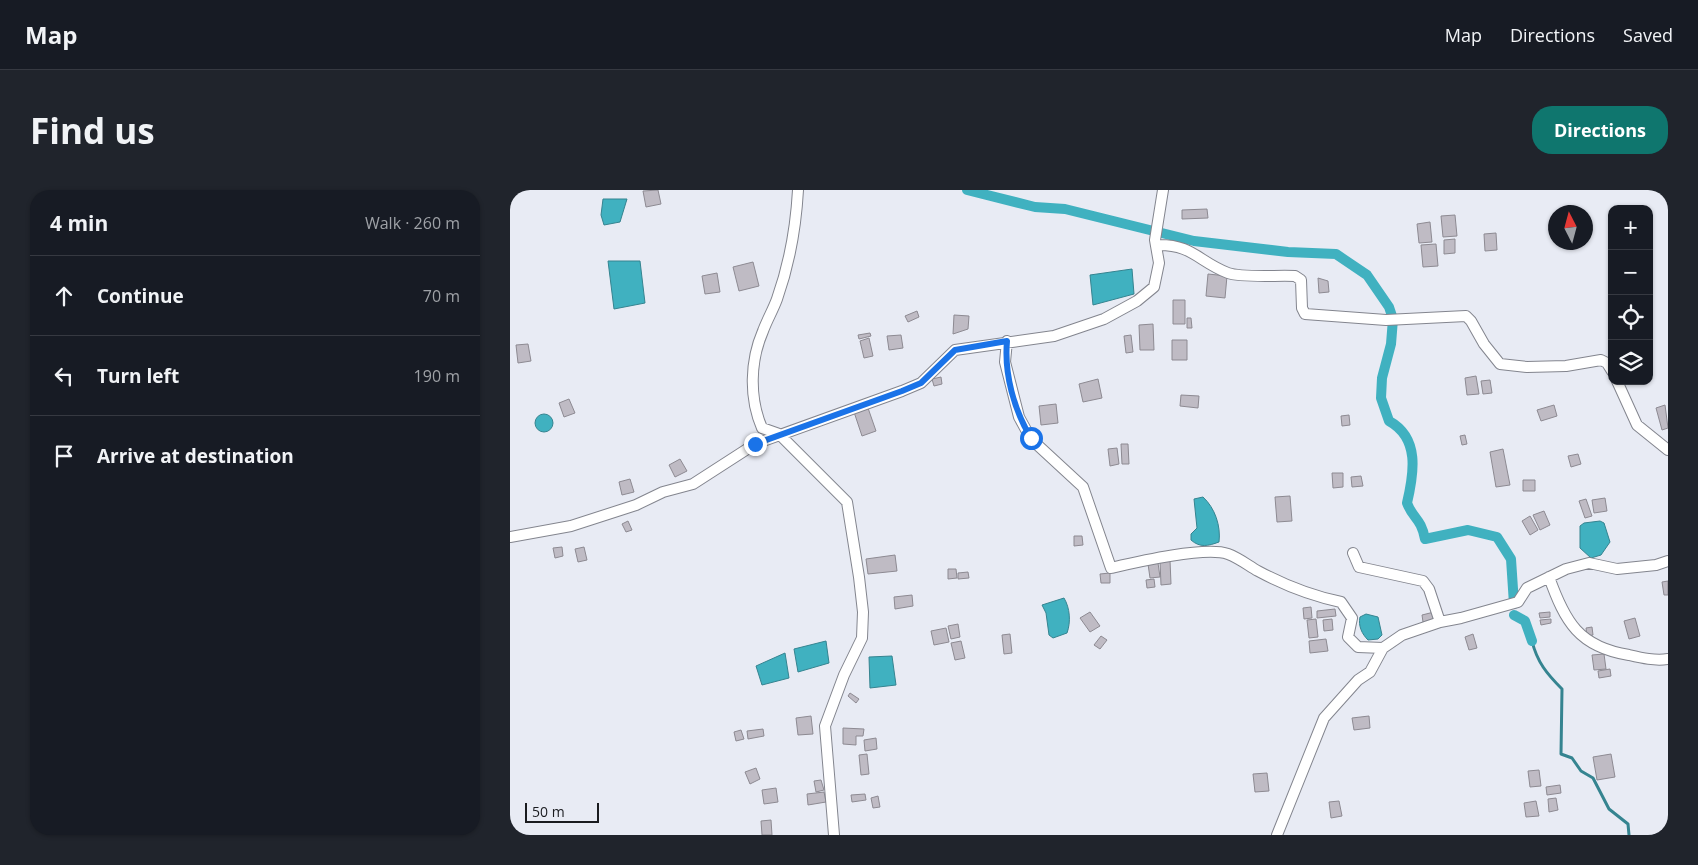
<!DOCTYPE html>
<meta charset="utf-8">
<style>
:root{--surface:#171b24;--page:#20242c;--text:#f1f3f6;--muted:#9ea1a6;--line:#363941;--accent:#0f766e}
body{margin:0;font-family:"Open Sans",sans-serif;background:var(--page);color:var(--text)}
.controls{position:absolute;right:15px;top:15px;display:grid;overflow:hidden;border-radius:10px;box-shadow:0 1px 4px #0004}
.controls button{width:45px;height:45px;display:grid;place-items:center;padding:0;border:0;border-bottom:1px solid var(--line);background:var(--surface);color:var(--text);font:25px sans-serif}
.compass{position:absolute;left:1038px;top:15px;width:45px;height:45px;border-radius:50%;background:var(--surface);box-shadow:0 1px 4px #0004;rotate:354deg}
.scale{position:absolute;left:15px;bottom:12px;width:74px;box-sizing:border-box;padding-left:5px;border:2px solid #1a1b1f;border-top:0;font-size:14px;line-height:18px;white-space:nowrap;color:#1a1b1f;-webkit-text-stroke:4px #e8ebf4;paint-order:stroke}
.stop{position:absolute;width:15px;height:15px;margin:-11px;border:4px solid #1a73e8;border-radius:50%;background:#fff}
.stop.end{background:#1a73e8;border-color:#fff;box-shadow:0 1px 5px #0008}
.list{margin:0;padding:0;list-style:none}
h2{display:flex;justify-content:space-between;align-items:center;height:65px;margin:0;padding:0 20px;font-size:21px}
h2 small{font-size:16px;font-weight:400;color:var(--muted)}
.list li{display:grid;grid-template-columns:32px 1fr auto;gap:15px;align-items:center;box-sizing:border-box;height:80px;padding:0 20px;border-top:1px solid var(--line)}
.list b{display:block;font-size:19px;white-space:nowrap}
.list em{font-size:16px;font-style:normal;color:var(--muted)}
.icon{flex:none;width:28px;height:28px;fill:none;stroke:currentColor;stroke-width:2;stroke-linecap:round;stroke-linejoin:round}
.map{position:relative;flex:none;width:1158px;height:645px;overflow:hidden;border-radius:20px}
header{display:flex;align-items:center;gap:30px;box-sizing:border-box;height:70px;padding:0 25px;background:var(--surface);border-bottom:1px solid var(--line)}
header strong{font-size:24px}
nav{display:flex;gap:28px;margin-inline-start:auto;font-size:18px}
.intro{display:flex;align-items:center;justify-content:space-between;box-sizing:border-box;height:120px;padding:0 30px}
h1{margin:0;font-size:35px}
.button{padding:12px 22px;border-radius:20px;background:var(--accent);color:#fff;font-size:18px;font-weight:700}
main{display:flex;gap:30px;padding:0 30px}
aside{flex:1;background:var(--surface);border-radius:20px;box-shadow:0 1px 4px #0004}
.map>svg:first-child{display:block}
.water{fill:#40b1c0;stroke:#358490}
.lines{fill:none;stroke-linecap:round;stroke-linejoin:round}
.stream{stroke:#358490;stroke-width:3}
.canal{stroke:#40b1c0;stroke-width:10}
.building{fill:#bfbbc4;stroke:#8d8a92}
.street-casing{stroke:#83858e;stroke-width:12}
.street{stroke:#fff;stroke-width:10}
.route{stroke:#1a73e8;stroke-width:6}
</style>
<header>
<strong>Map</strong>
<nav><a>Map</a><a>Directions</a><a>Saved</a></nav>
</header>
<div class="intro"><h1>Find us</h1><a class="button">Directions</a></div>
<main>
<aside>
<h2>4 min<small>Walk · 260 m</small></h2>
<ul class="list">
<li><svg class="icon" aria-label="ahead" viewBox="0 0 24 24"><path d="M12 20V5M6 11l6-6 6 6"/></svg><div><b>Continue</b></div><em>70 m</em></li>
<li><svg class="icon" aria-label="left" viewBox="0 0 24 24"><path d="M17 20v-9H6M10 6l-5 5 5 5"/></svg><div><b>Turn left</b></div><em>190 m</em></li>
<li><svg class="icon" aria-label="arrive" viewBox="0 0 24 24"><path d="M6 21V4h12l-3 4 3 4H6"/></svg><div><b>Arrive at destination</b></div></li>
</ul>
</aside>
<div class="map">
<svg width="1158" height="645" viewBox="0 0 1158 645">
<rect width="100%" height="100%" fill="#e8ebf4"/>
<path class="water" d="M 93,9 L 117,9 L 110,32 L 94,35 L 91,25 Z
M 98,71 L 130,71 L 135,113 L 104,119 Z
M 622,79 L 624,104 L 583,115 L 580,85 Z
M25 233a9 9 0 1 1 18 0a9 9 0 1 1-18 0Z
M 693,307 C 705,318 711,336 709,352 C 698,356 690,358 681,350 L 681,344 L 687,338 L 684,309 Z
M 1090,331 L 1094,333 L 1100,352 L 1091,365 L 1081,368 L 1070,358 L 1070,336 L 1074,333 Z
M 554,408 C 560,418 561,432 557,443 L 543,448 L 539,445 L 536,423 L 532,415 Z
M 856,424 L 868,427 L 872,445 L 868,449 L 858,450 C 852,444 848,436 850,427 Z
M 316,451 L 319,473 L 288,482 L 284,459 Z
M 275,463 L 279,488 L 252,495 L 246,476 Z
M 382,466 L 386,495 L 360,498 L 359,467 Z"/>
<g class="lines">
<path class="stream" d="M 1022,451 C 1027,472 1037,484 1052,499 L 1051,564 L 1062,568 L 1071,581 L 1083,588 L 1099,619 L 1118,634 L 1119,645"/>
<path class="canal" d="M 457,0 L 525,17 L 555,19 L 684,51 L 778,62 L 826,64 L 857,85 L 879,117 L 883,129 L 881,154 L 872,188 L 871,208 L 879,231 C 910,248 904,283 897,313 C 903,329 911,328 915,349 L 958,340 L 987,347 L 1001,369 L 1004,414
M 1004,425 L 1015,431 L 1022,451"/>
</g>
<path class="building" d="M 148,0 L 151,14 L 136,17 L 133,1 Z
M 697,19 L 698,28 L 672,29 L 672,20 Z
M 945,25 L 947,46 L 933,47 L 931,26 Z
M 920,32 L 922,52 L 909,53 L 907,34 Z
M 986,43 L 987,60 L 975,61 L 974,44 Z
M 945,49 L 945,63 L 934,64 L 934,50 Z
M 926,54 L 928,76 L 913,77 L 911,55 Z
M 243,72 L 249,96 L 229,101 L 223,77 Z
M 207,83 L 210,102 L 195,104 L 192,86 Z
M 698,84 L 717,86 L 715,108 L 696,106 Z
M 808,88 L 818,91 L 819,102 L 809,103 Z
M 663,110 L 675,110 L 675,134 L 663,134 Z
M 407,121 L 409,127 L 398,132 L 395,126 Z
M 444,125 L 459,126 L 458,139 L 443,144 Z
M 677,128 L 681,128 L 682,138 L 677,138 Z
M 643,134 L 644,160 L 630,160 L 629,135 Z
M 360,143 L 361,146 L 349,149 L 348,145 Z
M 391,145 L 393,158 L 379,160 L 377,146 Z
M 621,145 L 623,162 L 616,163 L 614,146 Z
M 359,148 L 363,166 L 354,168 L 350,151 Z
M 662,150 L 677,150 L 677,170 L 662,170 Z
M 18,154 L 21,171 L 8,173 L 6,155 Z
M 966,186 L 969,204 L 957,205 L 955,188 Z
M 431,187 L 432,194 L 424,196 L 422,189 Z
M 588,189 L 592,208 L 573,212 L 569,194 Z
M 980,190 L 982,203 L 973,204 L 971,191 Z
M 671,205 L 689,206 L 688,218 L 670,216 Z
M 59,209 L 65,223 L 54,227 L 49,213 Z
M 546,214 L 548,233 L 531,235 L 529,216 Z
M 1044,215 L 1047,226 L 1031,231 L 1027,220 Z
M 1155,215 L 1158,238 L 1152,240 L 1146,218 Z
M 358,218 L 366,241 L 352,246 L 344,222 Z
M 839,225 L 840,235 L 832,236 L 831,226 Z
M 955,245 L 957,254 L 952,255 L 950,246 Z
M 611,254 L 618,254 L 619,274 L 612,274 Z
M 607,258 L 609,274 L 600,276 L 598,259 Z
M 993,259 L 1000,295 L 986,297 L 980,262 Z
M 1068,264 L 1071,274 L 1061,277 L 1058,266 Z
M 170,269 L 177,281 L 165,287 L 159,275 Z
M 822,283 L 833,283 L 833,297 L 823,298 Z
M 851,286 L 853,296 L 842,297 L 841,287 Z
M 120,289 L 124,302 L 112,305 L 109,292 Z
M 1013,290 L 1025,290 L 1025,301 L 1013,301 Z
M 780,306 L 782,331 L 767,332 L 765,307 Z
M 1095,308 L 1097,321 L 1084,323 L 1082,310 Z
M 1076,309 L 1082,326 L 1075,328 L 1069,311 Z
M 1034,321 L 1040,335 L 1030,340 L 1023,325 Z
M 1020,326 L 1028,340 L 1020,345 L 1012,331 Z
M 118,331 L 122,340 L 116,342 L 112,334 Z
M 564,346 L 572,346 L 573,355 L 564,356 Z
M 52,357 L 53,366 L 45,368 L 43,358 Z
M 74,357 L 77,370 L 68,372 L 65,359 Z
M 385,365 L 387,381 L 358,384 L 356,369 Z
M 660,370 L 661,394 L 651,395 L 650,371 Z
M 648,373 L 650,387 L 640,388 L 638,374 Z
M 438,379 L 446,379 L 447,388 L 438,389 Z
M 458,382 L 459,388 L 448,389 L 448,383 Z
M 600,383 L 600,393 L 591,393 L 590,384 Z
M 644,389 L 645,397 L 637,398 L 636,390 Z
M 1158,391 L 1158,405 L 1154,405 L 1152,392 Z
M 402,405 L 403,416 L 385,419 L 384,407 Z
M 801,417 L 802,428 L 794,429 L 793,418 Z
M 825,419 L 826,426 L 807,428 L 807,421 Z
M 580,422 L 590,436 L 580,442 L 570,428 Z
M 924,422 L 926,429 L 913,432 L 912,425 Z
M 1040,422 L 1040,427 L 1030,428 L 1029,423 Z
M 1125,428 L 1130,446 L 1119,449 L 1114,431 Z
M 806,429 L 808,447 L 799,448 L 797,430 Z
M 822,429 L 823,440 L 814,441 L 813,430 Z
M 1041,429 L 1041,433 L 1031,435 L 1030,430 Z
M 448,434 L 450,447 L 441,449 L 438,436 Z
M 1082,437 L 1083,445 L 1077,446 L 1076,438 Z
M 436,438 L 439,452 L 424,455 L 421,441 Z
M 500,444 L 502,463 L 494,464 L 492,445 Z
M 963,444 L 967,458 L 959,460 L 955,447 Z
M 591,446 L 597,450 L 590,459 L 584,455 Z
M 816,449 L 818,461 L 800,463 L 799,451 Z
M 451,451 L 455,468 L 445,470 L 441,453 Z
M 1094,464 L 1096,479 L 1084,480 L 1082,465 Z
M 1100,479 L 1101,486 L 1089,488 L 1088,481 Z
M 340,503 L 349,509 L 346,513 L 338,506 Z
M 301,526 L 303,544 L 288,545 L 286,528 Z
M 859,526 L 860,538 L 844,540 L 842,528 Z
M 333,538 L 354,539 L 353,546 L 346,546 L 346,555 L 333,554 Z
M 253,539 L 254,546 L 238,549 L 237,541 Z
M 231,540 L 234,549 L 226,551 L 224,542 Z
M 366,548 L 367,559 L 355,561 L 354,550 Z
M 357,564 L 359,584 L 351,585 L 349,565 Z
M 1101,564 L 1105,587 L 1087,590 L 1083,567 Z
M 246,578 L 250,589 L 240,594 L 235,582 Z
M 1029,580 L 1031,596 L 1020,597 L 1018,581 Z
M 757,583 L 759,601 L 745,602 L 743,584 Z
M 311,590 L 314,600 L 306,602 L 304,591 Z
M 1050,595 L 1051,603 L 1037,605 L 1036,597 Z
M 266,598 L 268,612 L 254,614 L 252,600 Z
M 314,602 L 316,612 L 298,615 L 297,604 Z
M 355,604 L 356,610 L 342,612 L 341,605 Z
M 368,606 L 370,617 L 363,618 L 361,608 Z
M 1046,608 L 1048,620 L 1039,622 L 1038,609 Z
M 829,611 L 832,626 L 821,628 L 819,612 Z
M 1026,611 L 1029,626 L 1016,627 L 1014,613 Z
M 261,630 L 262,645 L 252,645 L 251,631 Z"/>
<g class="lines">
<g class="street-casing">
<path id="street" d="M 288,0 C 286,36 279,75 267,109 C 263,120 257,130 253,141 C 240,171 239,208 252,238 L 269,244 L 337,312 L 349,387 L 353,422 L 352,448 L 334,485 L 315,536 L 324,645
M 647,55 C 682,54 689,72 718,83 C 731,88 769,85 785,86 L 791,90 L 792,118 L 795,124 L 876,130 L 956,126 L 961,131 L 974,154 L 990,174 L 1017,177 L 1056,176 L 1091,170 L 1097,173 L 1102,181
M 497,151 L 495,172 L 509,227 L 521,249 L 573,297 L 601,378 C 627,372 695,356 718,364 C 729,368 739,376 748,381 C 774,395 802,406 831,412 L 842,428 L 838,447 L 848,457 L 873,458
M 1107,191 L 1127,235 L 1158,260
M 0,347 L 61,336 L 126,315 L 153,302 L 183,294 L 245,254 L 392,201 L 411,193 L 445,160 L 544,146 L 594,129 L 627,111 L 644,97 L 649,73 L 645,50 L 653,0
M 843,363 L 849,377 L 913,391 L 919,399 L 930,432
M 1039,387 C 1055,432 1069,457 1119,465 C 1132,468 1145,471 1158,469
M 767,645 L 814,528 L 848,490 L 860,482 L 873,458 L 892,445 L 930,432 L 951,428 L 1008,412 L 1017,398 L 1056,379 L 1079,373 L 1107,379 L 1146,375 L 1158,371"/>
</g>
<use href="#street" class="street"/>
</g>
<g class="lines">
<path class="route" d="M 245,254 L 392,201 L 411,193 L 445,160 L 497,151 C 494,184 504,220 521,248"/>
</g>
</svg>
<div class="controls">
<button>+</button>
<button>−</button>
<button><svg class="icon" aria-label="locate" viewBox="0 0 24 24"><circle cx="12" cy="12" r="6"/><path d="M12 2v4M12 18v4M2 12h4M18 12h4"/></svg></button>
<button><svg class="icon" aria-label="layers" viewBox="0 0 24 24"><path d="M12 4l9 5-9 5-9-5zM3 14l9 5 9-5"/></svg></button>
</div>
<svg class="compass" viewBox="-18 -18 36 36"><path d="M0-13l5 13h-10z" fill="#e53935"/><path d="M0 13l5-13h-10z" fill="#9ea1a6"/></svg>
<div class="scale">50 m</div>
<div class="stop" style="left:521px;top:248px"></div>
<div class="stop end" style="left:245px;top:254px"></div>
</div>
</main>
